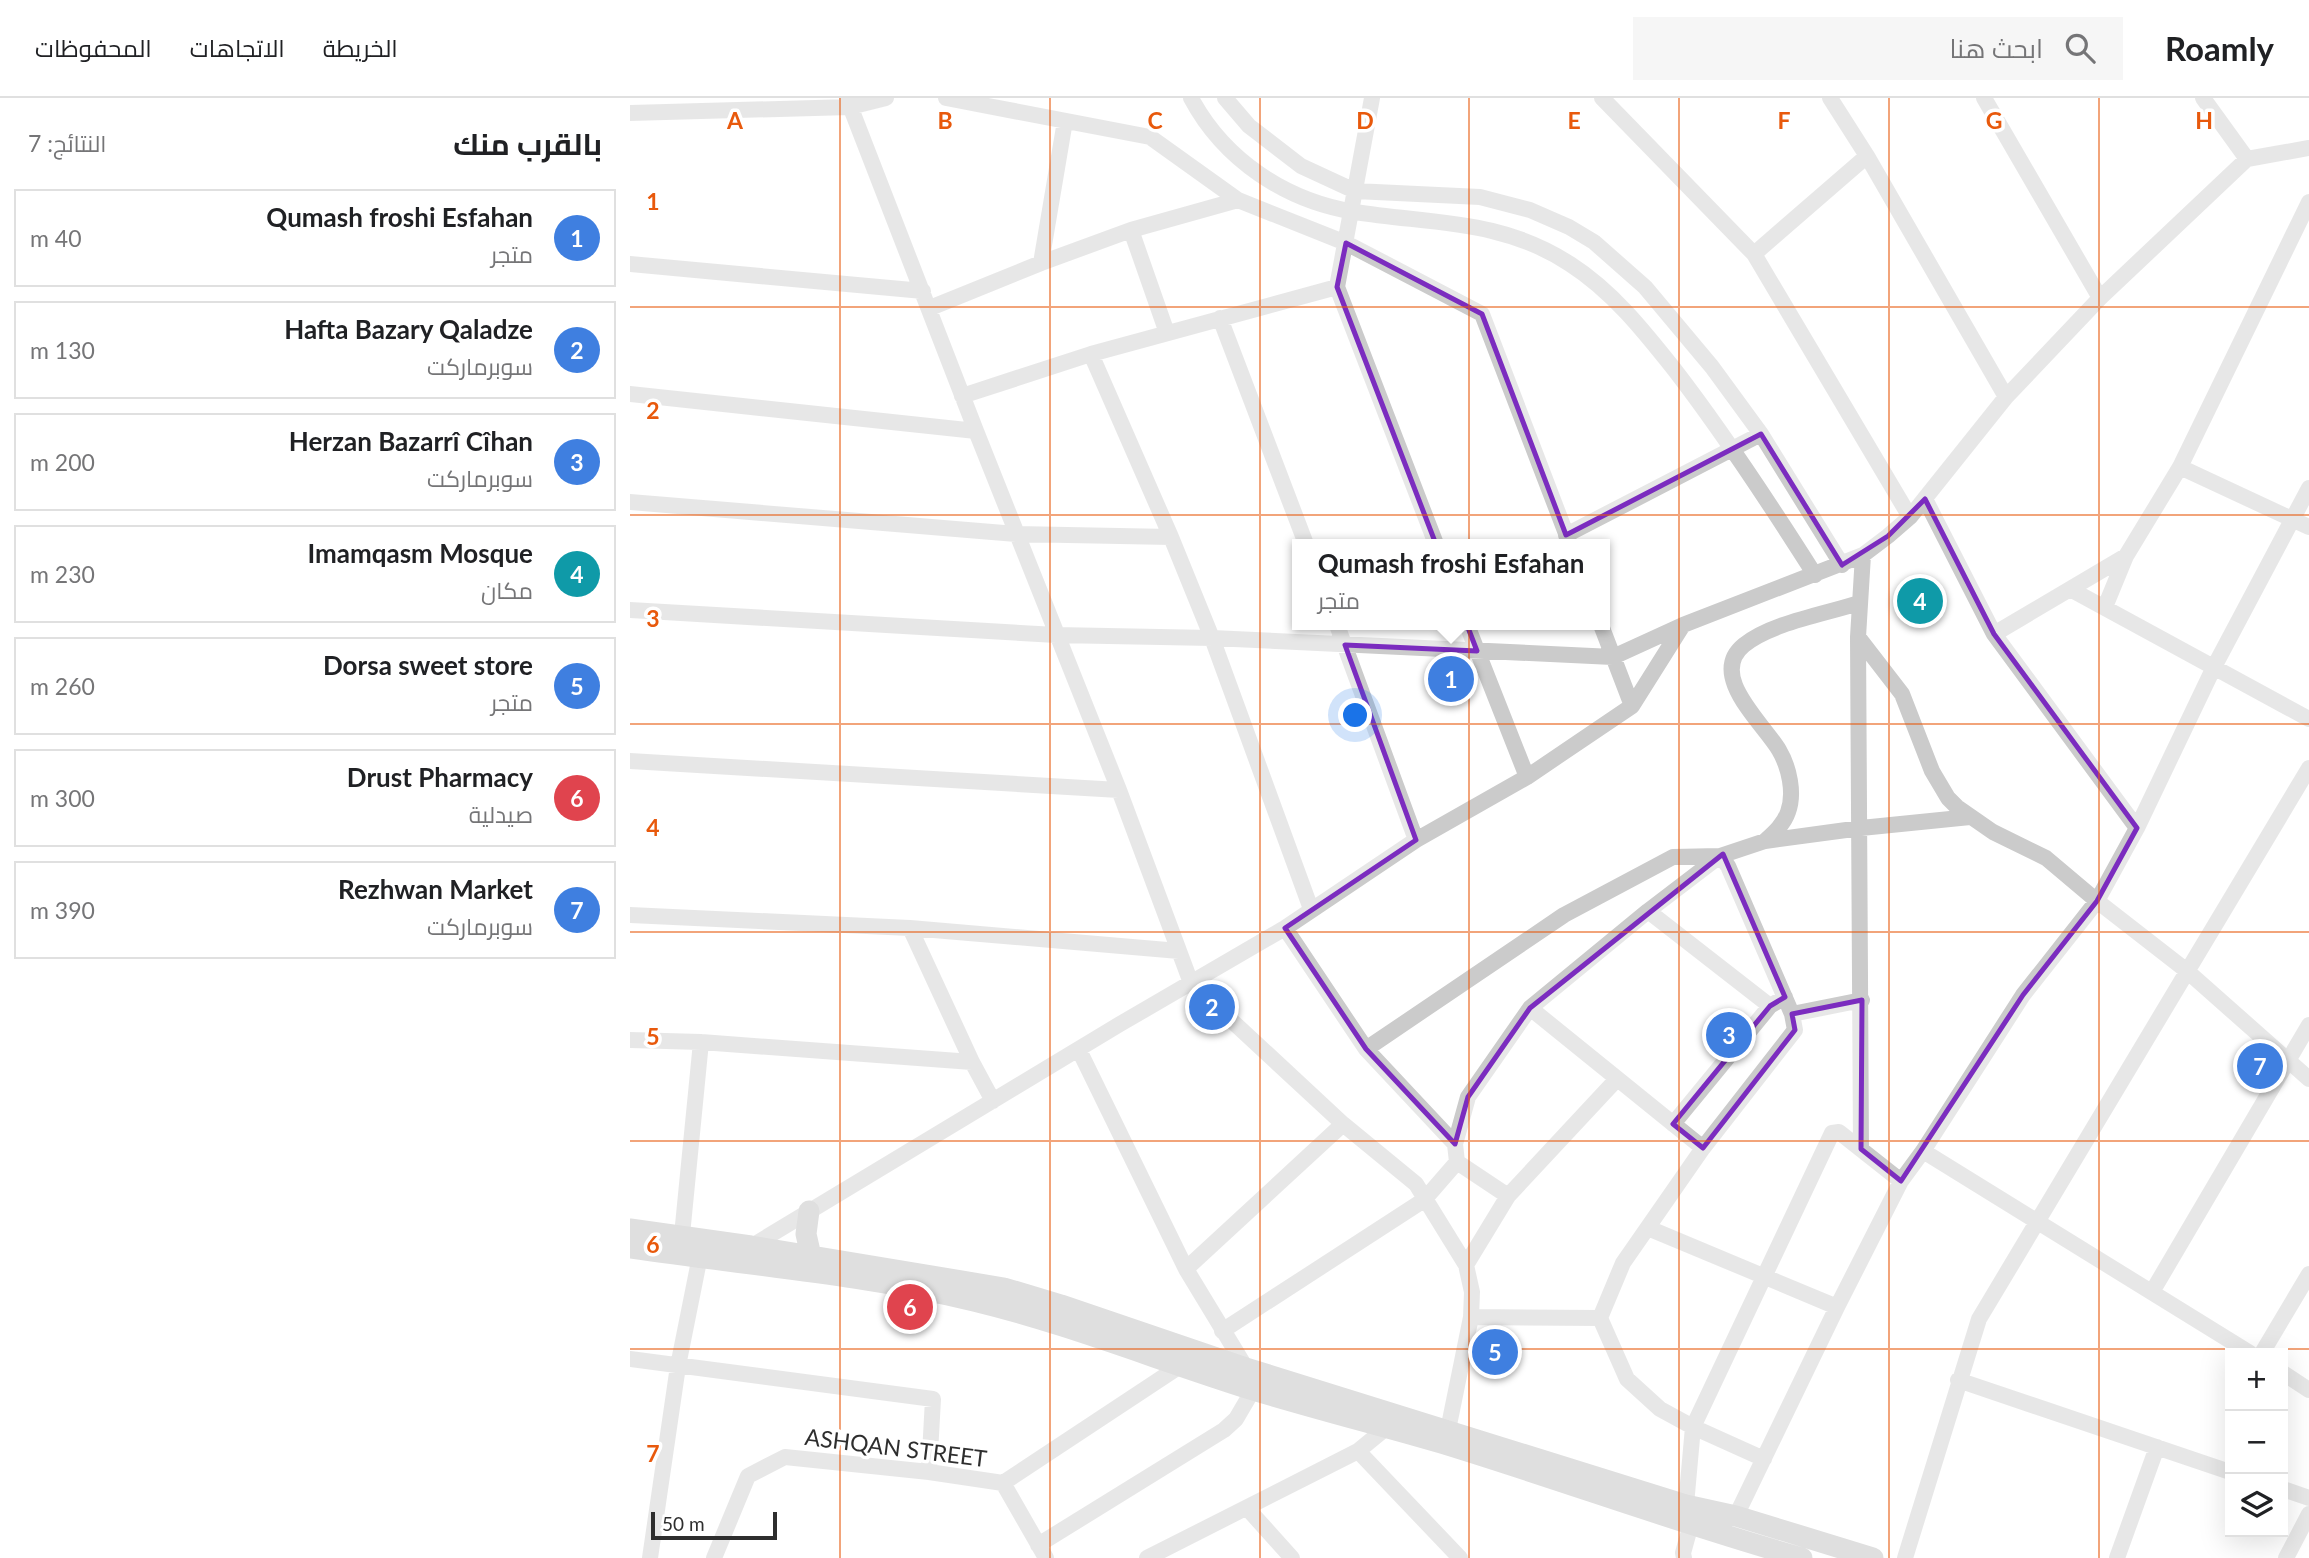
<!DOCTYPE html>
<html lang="ar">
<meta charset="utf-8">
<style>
:root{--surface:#fff;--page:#f6f6f6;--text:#202124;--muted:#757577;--line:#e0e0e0;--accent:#0f766e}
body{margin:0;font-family:Lato,Cairo,sans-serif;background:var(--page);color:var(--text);direction:rtl}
.controls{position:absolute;right:21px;bottom:21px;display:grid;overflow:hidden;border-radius:0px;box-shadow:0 7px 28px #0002}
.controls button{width:63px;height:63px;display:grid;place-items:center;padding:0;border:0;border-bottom:2px solid var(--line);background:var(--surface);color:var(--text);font:35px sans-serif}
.scale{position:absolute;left:21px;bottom:18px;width:126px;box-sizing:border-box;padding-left:7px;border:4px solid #2e2e2e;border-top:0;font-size:19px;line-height:24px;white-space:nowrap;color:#2e2e2e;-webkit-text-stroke:5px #fff;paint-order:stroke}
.you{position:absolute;left:726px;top:618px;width:24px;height:24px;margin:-18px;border:5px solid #fff;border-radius:50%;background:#1a73e8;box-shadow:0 0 0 10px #1a73e833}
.badge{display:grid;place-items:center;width:46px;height:46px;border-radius:50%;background:var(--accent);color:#fff;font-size:23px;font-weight:700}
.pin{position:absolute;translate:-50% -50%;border:4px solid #fff;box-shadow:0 2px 7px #0006}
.popup{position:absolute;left:662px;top:441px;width:318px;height:91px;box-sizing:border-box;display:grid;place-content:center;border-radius:0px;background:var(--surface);filter:drop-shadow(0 2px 5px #0005);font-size:23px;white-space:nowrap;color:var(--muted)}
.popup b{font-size:26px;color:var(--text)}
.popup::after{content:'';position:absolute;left:50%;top:100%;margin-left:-14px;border:14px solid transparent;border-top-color:var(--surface)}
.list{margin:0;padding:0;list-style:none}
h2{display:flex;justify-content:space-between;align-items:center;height:91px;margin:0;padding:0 28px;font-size:30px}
h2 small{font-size:23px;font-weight:400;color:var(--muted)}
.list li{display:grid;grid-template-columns:46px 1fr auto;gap:21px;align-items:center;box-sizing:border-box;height:98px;margin:0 14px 14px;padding:0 14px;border:2px solid var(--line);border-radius:0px}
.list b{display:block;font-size:26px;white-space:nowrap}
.list p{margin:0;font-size:23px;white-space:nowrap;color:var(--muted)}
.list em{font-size:23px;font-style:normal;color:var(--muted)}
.icon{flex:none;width:38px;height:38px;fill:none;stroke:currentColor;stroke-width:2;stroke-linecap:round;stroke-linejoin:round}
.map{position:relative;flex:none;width:1679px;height:1460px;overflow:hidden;direction:ltr}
header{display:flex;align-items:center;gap:42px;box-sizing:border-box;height:98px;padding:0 35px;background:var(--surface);border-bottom:2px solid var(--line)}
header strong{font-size:33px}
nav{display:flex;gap:38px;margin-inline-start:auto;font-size:24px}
.search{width:490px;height:63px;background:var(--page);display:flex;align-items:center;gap:18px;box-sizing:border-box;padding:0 24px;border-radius:0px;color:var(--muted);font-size:26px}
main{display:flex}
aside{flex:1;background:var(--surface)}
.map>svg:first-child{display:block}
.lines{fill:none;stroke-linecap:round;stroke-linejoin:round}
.street{stroke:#cbcbcb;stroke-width:16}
.secondary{stroke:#b8b8b8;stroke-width:21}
.marked{fill:none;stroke:#7b2cbf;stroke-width:5;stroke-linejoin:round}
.grid{fill:none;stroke:#e8590c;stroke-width:2;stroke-opacity:0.55}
.labels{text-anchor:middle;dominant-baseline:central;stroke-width:7;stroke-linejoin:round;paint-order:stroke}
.street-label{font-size:23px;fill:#2e2e2e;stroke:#fff}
.grid-label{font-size:23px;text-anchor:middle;font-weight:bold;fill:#e8590c;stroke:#fff;stroke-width:7;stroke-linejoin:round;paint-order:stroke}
</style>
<header>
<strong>Roamly</strong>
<div class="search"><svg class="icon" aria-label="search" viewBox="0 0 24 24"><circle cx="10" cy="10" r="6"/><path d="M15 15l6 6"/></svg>ابحث هنا</div>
<nav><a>الخريطة</a><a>الاتجاهات</a><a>المحفوظات</a></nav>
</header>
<main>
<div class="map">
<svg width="1679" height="1460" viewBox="0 0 1679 1460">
<rect width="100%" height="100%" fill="#fff"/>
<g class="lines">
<path class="street" d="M 217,0 L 346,333 L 489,692 L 561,885 L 713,1026 L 786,1086 L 836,1167 L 842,1194 L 841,1219 L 818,1332
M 316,0 L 520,39 L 608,102 L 716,145 L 852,216 L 940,446
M 561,0 C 594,62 656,103 725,114 C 801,126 872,121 940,166 C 982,193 1013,232 1044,271 C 1095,337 1140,406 1185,477
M 595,0 L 619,28 L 671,68 L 725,93 L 850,99 L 900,112 L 939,129 L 964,144 L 1015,189 L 1082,269 L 1131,336 L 1212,467
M 742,0 L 707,189 L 806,446
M 972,0 L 1124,156 L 1280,419
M 1200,0 L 1237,58 L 1376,299
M 1354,0 L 1470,200
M 1573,0 L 1617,61
M 0,15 L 220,9 L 256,0
M 501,132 L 537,235
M 1124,156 L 1237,58
M 411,165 L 435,23
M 0,166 L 293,193
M 300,210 L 411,165 L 501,132 L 608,102
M 590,220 L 676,446
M 461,256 L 541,439 L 582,540 L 681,811
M 0,296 L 346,333
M 332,298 L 461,256 L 707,189
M 1550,369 L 1679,429
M 1295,401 L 1364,536 L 1507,730
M 0,404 L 386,436 L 541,439
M 936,437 L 1131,336
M 1233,457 L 1228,539 L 1272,596 L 1302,673 L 1318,700 L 1327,709 L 1363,734 L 1416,760 L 1467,803 L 1557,873 L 1679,981
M 1440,491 L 1679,621
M 1475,509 L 1496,458 L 1550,369 L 1679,104
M 0,512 L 426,537 L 582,540 L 983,559 L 1053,527
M 707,527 L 786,742
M 837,527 L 897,679
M 971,527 L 1002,608
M 1364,536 L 1496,458
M 1228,539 L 1231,1051
M 0,663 L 489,692
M 1135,743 C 1144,735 1154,726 1158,714 C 1165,695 1159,669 1149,652 C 1133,625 1077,577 1114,547 C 1141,525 1195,516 1229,505
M 1018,813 L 1140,908
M 0,817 L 280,830 L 549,853
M 280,830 L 342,964 L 363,1003
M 655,830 L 736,951 L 825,1046
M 900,910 L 1073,1050
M 1162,916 L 1232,902
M 0,942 L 71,944 L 342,964
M 736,951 L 934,817 L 1043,759 L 1090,758
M 449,952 L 556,1171 L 616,1270
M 1043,1026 L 1140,908 L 1155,899
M 1293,1053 L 1620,1255
M 827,1064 L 878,1098
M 1018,1130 L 1207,1209
M 52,1137 L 71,944
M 117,1151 L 490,926 L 655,830 L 786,742 L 897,679 L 1002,608 L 1053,527 L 1233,457 L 1258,438 L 1280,419 L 1376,299 L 1470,200 L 1617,61 L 1679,50
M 836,1167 L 878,1098 L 987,981
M 556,1171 L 713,1026
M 1522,1194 L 1679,927
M 841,1219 L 970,1220
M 592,1233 L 794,1102 L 827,1064 L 825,1046 L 838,999 L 900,910 L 1018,813 L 1090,758
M 1632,1255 L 1679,1176
M 0,1261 L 303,1301 L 299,1374
M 1653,1275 L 1679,1292
M 1328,1282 L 1600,1374
M 728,1353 L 830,1460
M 1134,1361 L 1063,1329 L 1202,1035 L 1209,1034 L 1271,1083
M 373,1385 L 416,1460
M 1653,1391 L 1679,1400
M 1056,1407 L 1063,1329 L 1030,1311 L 997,1281 L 970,1220 L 993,1165 L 1073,1050 L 1165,932 L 1162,916 L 1098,768 L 1090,758 L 1135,743 L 1231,730 L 1340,719
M 617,1410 L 662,1460
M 1106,1418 L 1207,1209 L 1271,1083 L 1293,1053 L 1393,897 L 1467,803 L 1507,730 L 1584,569 L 1679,390
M 408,1447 L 594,1332 L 606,1321 L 623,1292
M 20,1460 L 48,1268 L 72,1148
M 84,1460 L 118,1378 L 155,1359 L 299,1374 L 373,1385 L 550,1268
M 517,1460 L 728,1353 L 756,1330
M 1054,1460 L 1053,1455 L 1061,1426
M 1275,1460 L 1349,1221 L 1679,670
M 1487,1460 L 1527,1349
M 1656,1460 L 1679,1416"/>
<path class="secondary" d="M 179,1113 L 176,1136 L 181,1158
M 0,1131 L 121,1148 L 374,1190 L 431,1207 L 616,1270 L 1056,1407 L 1106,1418 L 1243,1460
M 0,1150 C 114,1167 231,1176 344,1203 C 439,1226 530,1263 623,1292 C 686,1311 749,1327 811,1345 C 932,1382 1051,1426 1172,1460"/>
</g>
<path d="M0 0H1679V1460H0ZM 716,145 L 852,216 L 936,437 L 1131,336 L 1212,467 L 1258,438 L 1295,401 L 1364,536 L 1507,730 L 1467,803 L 1393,897 L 1271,1083 L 1231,1051 L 1232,902 L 1162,916 L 1165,932 L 1073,1050 L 1043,1026 L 1140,908 L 1155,899 L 1093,756 L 900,910 L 838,999 L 825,1046 L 736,951 L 655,830 L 786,742 L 715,547 L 847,553 L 707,189 Z" fill="#fff" fill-opacity=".55" fill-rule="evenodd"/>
<path class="marked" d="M 716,145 L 852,216 L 936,437 L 1131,336 L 1212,467 L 1258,438 L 1295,401 L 1364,536 L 1507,730 L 1467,803 L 1393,897 L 1271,1083 L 1231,1051 L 1232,902 L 1162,916 L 1165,932 L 1073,1050 L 1043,1026 L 1140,908 L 1155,899 L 1093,756 L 900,910 L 838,999 L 825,1046 L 736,951 L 655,830 L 786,742 L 715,547 L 847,553 L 707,189 Z"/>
<path class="grid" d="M 210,0 L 210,1460M 420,0 L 420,1460M 630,0 L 630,1460M 839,0 L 839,1460M 1049,0 L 1049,1460M 1259,0 L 1259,1460M 1469,0 L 1469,1460M 0,209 L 1679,209M 0,417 L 1679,417M 0,626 L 1679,626M 0,834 L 1679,834M 0,1043 L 1679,1043M 0,1251 L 1679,1251"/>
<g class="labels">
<g class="street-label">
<text transform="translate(266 1349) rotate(7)">ASHQAN STREET</text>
</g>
</g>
<g class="grid-label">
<text x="105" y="31">A</text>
<text x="315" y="31">B</text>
<text x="525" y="31">C</text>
<text x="735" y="31">D</text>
<text x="944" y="31">E</text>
<text x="1154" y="31">F</text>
<text x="1364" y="31">G</text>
<text x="1574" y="31">H</text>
<text x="23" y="112">1</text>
<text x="23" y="321">2</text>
<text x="23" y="529">3</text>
<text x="23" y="738">4</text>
<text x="23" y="947">5</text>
<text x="23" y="1155">6</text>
<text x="23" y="1364">7</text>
</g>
</svg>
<div class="controls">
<button>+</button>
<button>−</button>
<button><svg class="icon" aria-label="layers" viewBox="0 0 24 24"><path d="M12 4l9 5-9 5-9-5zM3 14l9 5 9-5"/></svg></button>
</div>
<div class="scale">50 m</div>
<div class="you"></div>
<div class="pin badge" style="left:821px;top:581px;background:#3f7fe0">1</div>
<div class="popup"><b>Qumash froshi Esfahan</b>متجر</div>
<div class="pin badge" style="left:582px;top:909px;background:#3f7fe0">2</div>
<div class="pin badge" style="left:1099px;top:937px;background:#3f7fe0">3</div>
<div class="pin badge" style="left:1290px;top:503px;background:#0f9aa8">4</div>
<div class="pin badge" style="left:865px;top:1254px;background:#3f7fe0">5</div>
<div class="pin badge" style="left:280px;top:1209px;background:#e0444e">6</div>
<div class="pin badge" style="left:1630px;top:968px;background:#3f7fe0">7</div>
</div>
<aside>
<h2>بالقرب منك<small>النتائج: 7</small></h2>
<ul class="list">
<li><span class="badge" style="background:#3f7fe0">1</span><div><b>Qumash froshi Esfahan</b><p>متجر</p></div><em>40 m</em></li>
<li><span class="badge" style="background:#3f7fe0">2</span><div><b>Hafta Bazary Qaladze</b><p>سوبرماركت</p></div><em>130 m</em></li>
<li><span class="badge" style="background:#3f7fe0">3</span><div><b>Herzan Bazarrî Cîhan</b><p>سوبرماركت</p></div><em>200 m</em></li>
<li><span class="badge" style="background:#0f9aa8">4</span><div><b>Imamqasm Mosque</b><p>مكان</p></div><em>230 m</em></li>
<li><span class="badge" style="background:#3f7fe0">5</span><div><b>Dorsa sweet store</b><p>متجر</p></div><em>260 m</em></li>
<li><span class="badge" style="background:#e0444e">6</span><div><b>Drust Pharmacy</b><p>صيدلية</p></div><em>300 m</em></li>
<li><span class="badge" style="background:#3f7fe0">7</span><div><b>Rezhwan Market</b><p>سوبرماركت</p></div><em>390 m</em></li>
</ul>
</aside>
</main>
